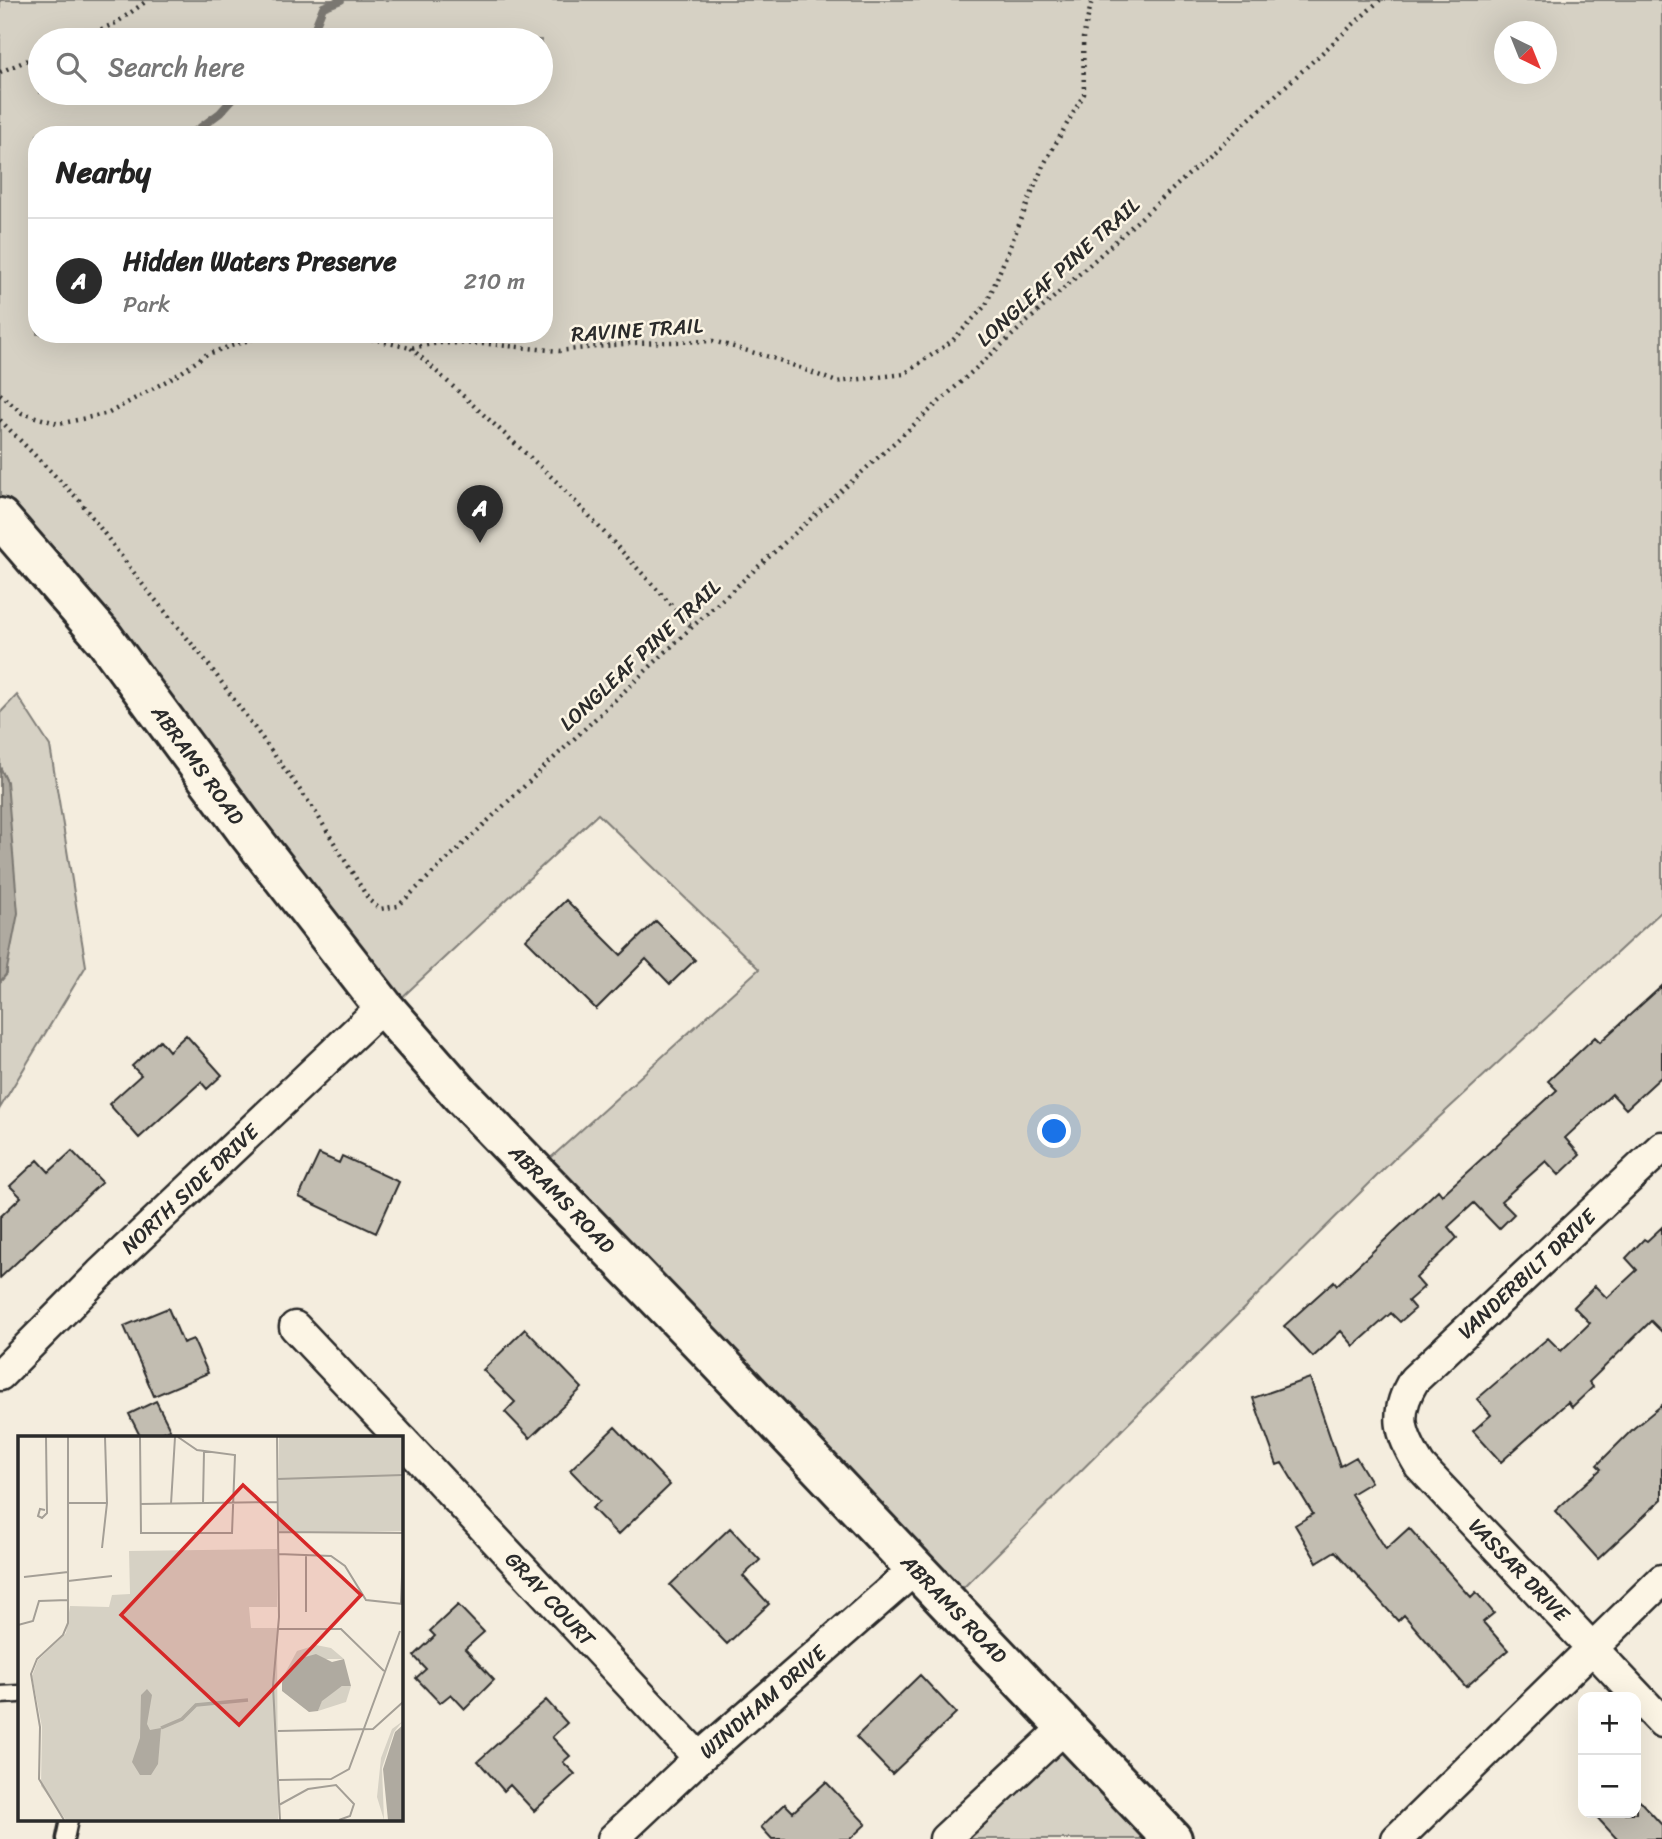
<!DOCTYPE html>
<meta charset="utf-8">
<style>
:root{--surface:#fff;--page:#f2f2f2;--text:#222;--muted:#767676;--line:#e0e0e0;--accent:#2b2b2b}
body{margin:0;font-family:Sriracha,sans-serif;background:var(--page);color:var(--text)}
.controls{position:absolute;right:21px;bottom:21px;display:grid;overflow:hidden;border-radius:14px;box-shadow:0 7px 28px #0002}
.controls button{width:63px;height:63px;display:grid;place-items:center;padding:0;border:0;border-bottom:2px solid var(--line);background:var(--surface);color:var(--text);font:35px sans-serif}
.compass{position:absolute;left:1494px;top:21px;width:63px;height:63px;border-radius:50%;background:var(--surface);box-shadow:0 7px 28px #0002;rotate:137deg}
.you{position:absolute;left:1055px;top:1132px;width:24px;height:24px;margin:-18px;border:5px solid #fff;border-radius:50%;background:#1a73e8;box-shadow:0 0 0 10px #1a73e833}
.badge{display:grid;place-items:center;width:46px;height:46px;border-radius:50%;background:var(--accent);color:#fff;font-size:23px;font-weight:700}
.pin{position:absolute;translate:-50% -58px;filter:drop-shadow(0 2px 4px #0008)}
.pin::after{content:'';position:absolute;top:37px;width:24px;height:21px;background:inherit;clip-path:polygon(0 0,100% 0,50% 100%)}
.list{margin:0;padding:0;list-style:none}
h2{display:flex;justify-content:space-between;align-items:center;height:91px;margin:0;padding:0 28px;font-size:30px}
h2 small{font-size:23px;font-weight:400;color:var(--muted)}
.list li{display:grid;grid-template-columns:46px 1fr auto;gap:21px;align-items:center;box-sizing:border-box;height:126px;padding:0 28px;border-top:2px solid var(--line)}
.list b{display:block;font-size:26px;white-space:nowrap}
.list p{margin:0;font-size:23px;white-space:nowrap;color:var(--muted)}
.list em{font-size:23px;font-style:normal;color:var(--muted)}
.icon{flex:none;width:38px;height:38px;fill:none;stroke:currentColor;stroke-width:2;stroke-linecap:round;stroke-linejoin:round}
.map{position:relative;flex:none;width:1662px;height:1839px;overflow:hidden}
.search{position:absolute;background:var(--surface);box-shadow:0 7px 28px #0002;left:28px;top:28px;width:525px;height:77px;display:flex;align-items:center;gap:18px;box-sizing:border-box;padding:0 24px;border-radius:38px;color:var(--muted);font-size:26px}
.panel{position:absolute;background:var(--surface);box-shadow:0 7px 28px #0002;left:28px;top:126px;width:525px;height:217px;border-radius:28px}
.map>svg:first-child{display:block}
.green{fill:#d6d1c4;stroke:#807e78;stroke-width:2;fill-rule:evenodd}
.water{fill:#afaaa0;stroke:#7a7771;stroke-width:2}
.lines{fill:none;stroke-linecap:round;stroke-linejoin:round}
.stream{stroke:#7a7771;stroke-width:8}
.building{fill:#c2bdb1;stroke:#2b2b2b;stroke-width:2}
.lane-casing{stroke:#2b2b2b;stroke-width:21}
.street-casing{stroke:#2b2b2b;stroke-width:35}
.secondary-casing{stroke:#2b2b2b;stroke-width:44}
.path{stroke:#2b2b2b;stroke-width:4.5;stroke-dasharray:2 5;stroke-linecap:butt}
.lane{stroke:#fcf5e5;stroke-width:16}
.street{stroke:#fcf5e5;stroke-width:30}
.secondary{stroke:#fcf5e5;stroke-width:38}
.labels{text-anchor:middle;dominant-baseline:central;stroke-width:5;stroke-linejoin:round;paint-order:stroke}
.street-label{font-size:21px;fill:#2b2b2b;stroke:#fcf5e5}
.inset-river{fill:none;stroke:#afaaa0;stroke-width:3.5}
.inset-road{fill:none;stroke:#a49f96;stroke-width:2}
.view{fill:#d62828;fill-opacity:0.15;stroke:#d62828;stroke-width:3.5}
.inset-edge{fill:none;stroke:#2b2b2b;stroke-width:3.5}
</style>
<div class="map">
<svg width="1662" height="1839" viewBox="0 0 1662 1839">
<rect width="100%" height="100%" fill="#f4edde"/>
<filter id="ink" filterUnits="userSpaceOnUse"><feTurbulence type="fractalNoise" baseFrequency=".0143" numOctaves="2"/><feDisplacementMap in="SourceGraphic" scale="14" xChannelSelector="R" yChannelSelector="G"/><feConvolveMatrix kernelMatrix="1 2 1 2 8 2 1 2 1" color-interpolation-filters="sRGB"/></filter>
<g filter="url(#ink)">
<path class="green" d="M 0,0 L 1662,0 L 1662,911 L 1393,1160 L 958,1593 L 545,1163 L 759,969 L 598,814 L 397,1002 L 321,905 L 229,775 L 180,717 L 26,525 L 0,499 ZM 1504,32 L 1546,32 L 1546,74 L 1504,74 ZM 40,40 L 541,40 L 541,93 L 40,93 ZM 37,135 L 544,135 L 544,334 L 37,334 Z
M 17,695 L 50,746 L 86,966 L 0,1108 L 0,982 L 7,974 L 7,782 L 0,767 L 0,713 Z
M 1053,1734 L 1153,1839 L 943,1839 Z"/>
<path class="water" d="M 0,767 L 7,782 L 18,913 L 6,974 L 0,982 Z"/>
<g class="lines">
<path class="stream" d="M 302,40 L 315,27 L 323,7 L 341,0
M 190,135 L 220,113 L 238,93"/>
</g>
<path class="building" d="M 566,900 L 621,955 L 656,921 L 695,960 L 670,984 L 646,959 L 596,1009 L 526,939 Z
M 1662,986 L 1662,1076 L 1626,1109 L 1612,1094 L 1565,1138 L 1580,1155 L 1559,1175 L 1546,1161 L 1501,1201 L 1514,1214 L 1499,1229 L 1474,1203 L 1448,1227 L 1457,1238 L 1416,1278 L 1424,1287 L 1408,1301 L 1415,1309 L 1400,1322 L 1391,1313 L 1354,1346 L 1341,1331 L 1313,1357 L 1284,1326 L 1334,1281 L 1337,1285 L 1438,1190 L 1442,1195 L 1557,1090 L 1548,1081 L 1595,1037 L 1600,1042 Z
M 186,1035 L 222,1075 L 207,1089 L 201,1082 L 139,1138 L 109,1104 L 141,1075 L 132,1066 L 160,1040 L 169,1051 Z
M 72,1151 L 102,1182 L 0,1278 L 0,1217 L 21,1197 L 10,1186 L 38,1160 L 49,1172 Z
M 319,1154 L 339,1163 L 342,1156 L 399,1182 L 376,1233 L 299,1197 Z
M 1662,1227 L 1662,1332 L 1651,1321 L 1589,1382 L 1593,1387 L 1572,1407 L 1568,1402 L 1501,1462 L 1473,1431 L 1491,1415 L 1477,1399 L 1548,1338 L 1561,1351 L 1590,1323 L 1574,1307 L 1595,1286 L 1607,1298 L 1637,1270 L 1626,1258 L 1644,1239 L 1647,1241 Z
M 168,1308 L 183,1343 L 193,1339 L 208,1373 L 154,1396 L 124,1326 Z
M 525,1329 L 582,1388 L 530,1438 L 505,1412 L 515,1402 L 483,1370 Z
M 1310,1378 L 1340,1466 L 1356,1457 L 1371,1482 L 1351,1494 L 1386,1549 L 1409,1528 L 1471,1597 L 1476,1592 L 1494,1613 L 1483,1622 L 1508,1650 L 1466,1687 L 1404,1615 L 1398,1621 L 1335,1551 L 1317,1562 L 1295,1525 L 1313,1514 L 1282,1463 L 1277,1465 L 1253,1398 Z
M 156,1401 L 170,1429 L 152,1438 L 141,1438 L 129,1414 Z
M 1662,1405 L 1662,1499 L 1598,1559 L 1555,1511 L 1601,1469 L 1597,1465 L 1634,1428 Z
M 615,1427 L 670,1485 L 618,1535 L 592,1508 L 600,1501 L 570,1470 Z
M 730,1528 L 760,1560 L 743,1576 L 769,1604 L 727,1644 L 670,1585 Z
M 458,1605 L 484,1632 L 465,1649 L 494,1680 L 465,1709 L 451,1694 L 440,1703 L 416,1678 L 426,1669 L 414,1656 L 435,1636 L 430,1631 Z
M 920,1675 L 956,1713 L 892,1774 L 856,1737 Z
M 546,1700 L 567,1723 L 552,1737 L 570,1756 L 563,1762 L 575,1774 L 534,1811 L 510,1785 L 504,1791 L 478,1761 Z
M 826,1782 L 866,1824 L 850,1839 L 772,1839 L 761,1827 L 785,1804 L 793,1812 Z
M 1636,1797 L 1662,1825 L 1662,1839 L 1617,1839 L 1593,1813 L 1636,1813 Z"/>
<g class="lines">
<g class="lane-casing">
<path id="lane" d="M 0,1695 L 19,1694
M 65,1839 L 69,1820"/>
</g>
<g class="street-casing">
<path id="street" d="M 1662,1147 L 1414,1380 C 1393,1414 1400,1434 1420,1466 L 1662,1722
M 295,1327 L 400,1438
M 0,1375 L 100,1274 L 383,1006
M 401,1439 L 699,1758
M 613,1839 L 699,1758 L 915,1569
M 945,1839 L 1065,1727
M 1397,1839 L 1662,1580"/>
</g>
<g class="secondary-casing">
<path id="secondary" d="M 0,518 L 104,638 L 245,829 L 383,1006 L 461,1095 L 706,1348 L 1172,1839"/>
</g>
<path class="path" d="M 75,40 L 116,23 L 148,0
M 0,72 L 40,55
M 351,334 L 410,348 L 439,343 L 488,344 L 559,351 L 632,343 L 713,341 L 776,359 L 837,382 L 904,374 L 952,341 L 986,305 L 1043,166 L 1084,94 L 1083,38 L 1092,0
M 411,348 L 558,483 L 692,627
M 0,394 L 22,413 L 59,424 L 109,413 L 179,374 L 207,354 L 267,334
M 0,420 L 79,500 L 143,585 L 206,661 L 313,808 L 369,900 L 380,909 L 398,906 L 692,627 L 1380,0"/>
<use href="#lane" class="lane"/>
<use href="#street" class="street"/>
<use href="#secondary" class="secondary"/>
</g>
</g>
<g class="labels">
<g class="street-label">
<text transform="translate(1058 272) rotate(-42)">LONGLEAF PINE TRAIL</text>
<text transform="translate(637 330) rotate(-4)">RAVINE TRAIL</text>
<text transform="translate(640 655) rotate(-43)">LONGLEAF PINE TRAIL</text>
<text transform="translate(198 765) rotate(54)">ABRAMS ROAD</text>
<text transform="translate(190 1189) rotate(-43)">NORTH SIDE DRIVE</text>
<text transform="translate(562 1199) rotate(46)">ABRAMS ROAD</text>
<text transform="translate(1527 1274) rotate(-43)">VANDERBILT DRIVE</text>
<text transform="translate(1519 1570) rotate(46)">VASSAR DRIVE</text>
<text transform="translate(550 1599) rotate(47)">GRAY COURT</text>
<text transform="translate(954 1609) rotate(46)">ABRAMS ROAD</text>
<text transform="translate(763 1702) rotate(-41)">WINDHAM DRIVE</text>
</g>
</g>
<g transform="translate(18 1436)">
<rect width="385" height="385" fill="#f4edde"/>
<path d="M 261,1 L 385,1 L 385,95 L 261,97 ZM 259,113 L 259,171 L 231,171 L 233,192 L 259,192 L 260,384 L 48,384 L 23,350 L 24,291 L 14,240 L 20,224 L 48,197 L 52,170 L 91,171 L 94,159 L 112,158 L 111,115 ZM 298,209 L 313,212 L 326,223 L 280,223 L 266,239 L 279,215 ZM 324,250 L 333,250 L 328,266 L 300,275 L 304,264 ZM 385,285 L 376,296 L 364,332 L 366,384 L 359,361 L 363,322 L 374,293 Z" fill="#d6d1c4"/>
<path d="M 298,218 L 314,226 L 326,223 L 333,250 L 324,250 L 304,265 L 300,275 L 291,276 L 264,255 L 264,247 L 266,239 L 280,223 ZM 129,253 L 134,259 L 129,288 L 132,294 L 143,292 L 140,328 L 133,339 L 122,339 L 114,326 L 122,302 L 123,259 ZM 385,289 L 385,384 L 370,384 L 365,333 L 377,296 Z" fill="#afaaa0"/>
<path class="inset-river" d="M 143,292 L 164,283 L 178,269 L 230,264"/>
<path class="inset-road" d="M 122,1 L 123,97 L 214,97 L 217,19 L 179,14 L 160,1M 259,1 L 261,181 L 255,250 L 262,384M 259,43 L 385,39M 50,67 L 89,67M 122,68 L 259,66M 153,68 L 157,1M 185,68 L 186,15M 27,74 L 22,73 L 20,80 L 24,82 L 29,77 L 28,1M 260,96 L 385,97M 84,112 L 89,67 L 87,1M 260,118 L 313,120 L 327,130 L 348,164 L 385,168M 288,118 L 288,176M 6,141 L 50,136M 50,145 L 94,140M 383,168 L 385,114M 0,189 L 15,185 L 21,165 L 50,164M 260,193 L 323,193 L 366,235M 260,295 L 355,293 L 385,266M 261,344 L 313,343 L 331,333 L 382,195M 261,369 L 290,353 L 318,349 L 336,368 L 332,380 L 321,384M 46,384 L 21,343 L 22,291 L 13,238 L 19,223 L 45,199 L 50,187 L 50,1"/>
<path class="view" d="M 225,49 L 343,159 L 221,289 L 103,179 Z"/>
<rect width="385" height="385" class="inset-edge"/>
</g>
</svg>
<div class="controls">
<button>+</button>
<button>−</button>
</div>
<svg class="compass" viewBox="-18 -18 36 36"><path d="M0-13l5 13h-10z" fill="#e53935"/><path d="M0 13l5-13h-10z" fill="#767676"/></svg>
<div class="you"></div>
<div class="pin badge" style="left:480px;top:543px">A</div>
<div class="search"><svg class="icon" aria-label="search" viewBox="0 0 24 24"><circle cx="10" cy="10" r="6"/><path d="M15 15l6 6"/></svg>Search here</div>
<section class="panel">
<h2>Nearby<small></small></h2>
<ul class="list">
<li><span class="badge">A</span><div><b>Hidden Waters Preserve</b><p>Park</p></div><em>210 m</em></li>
</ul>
</section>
</div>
